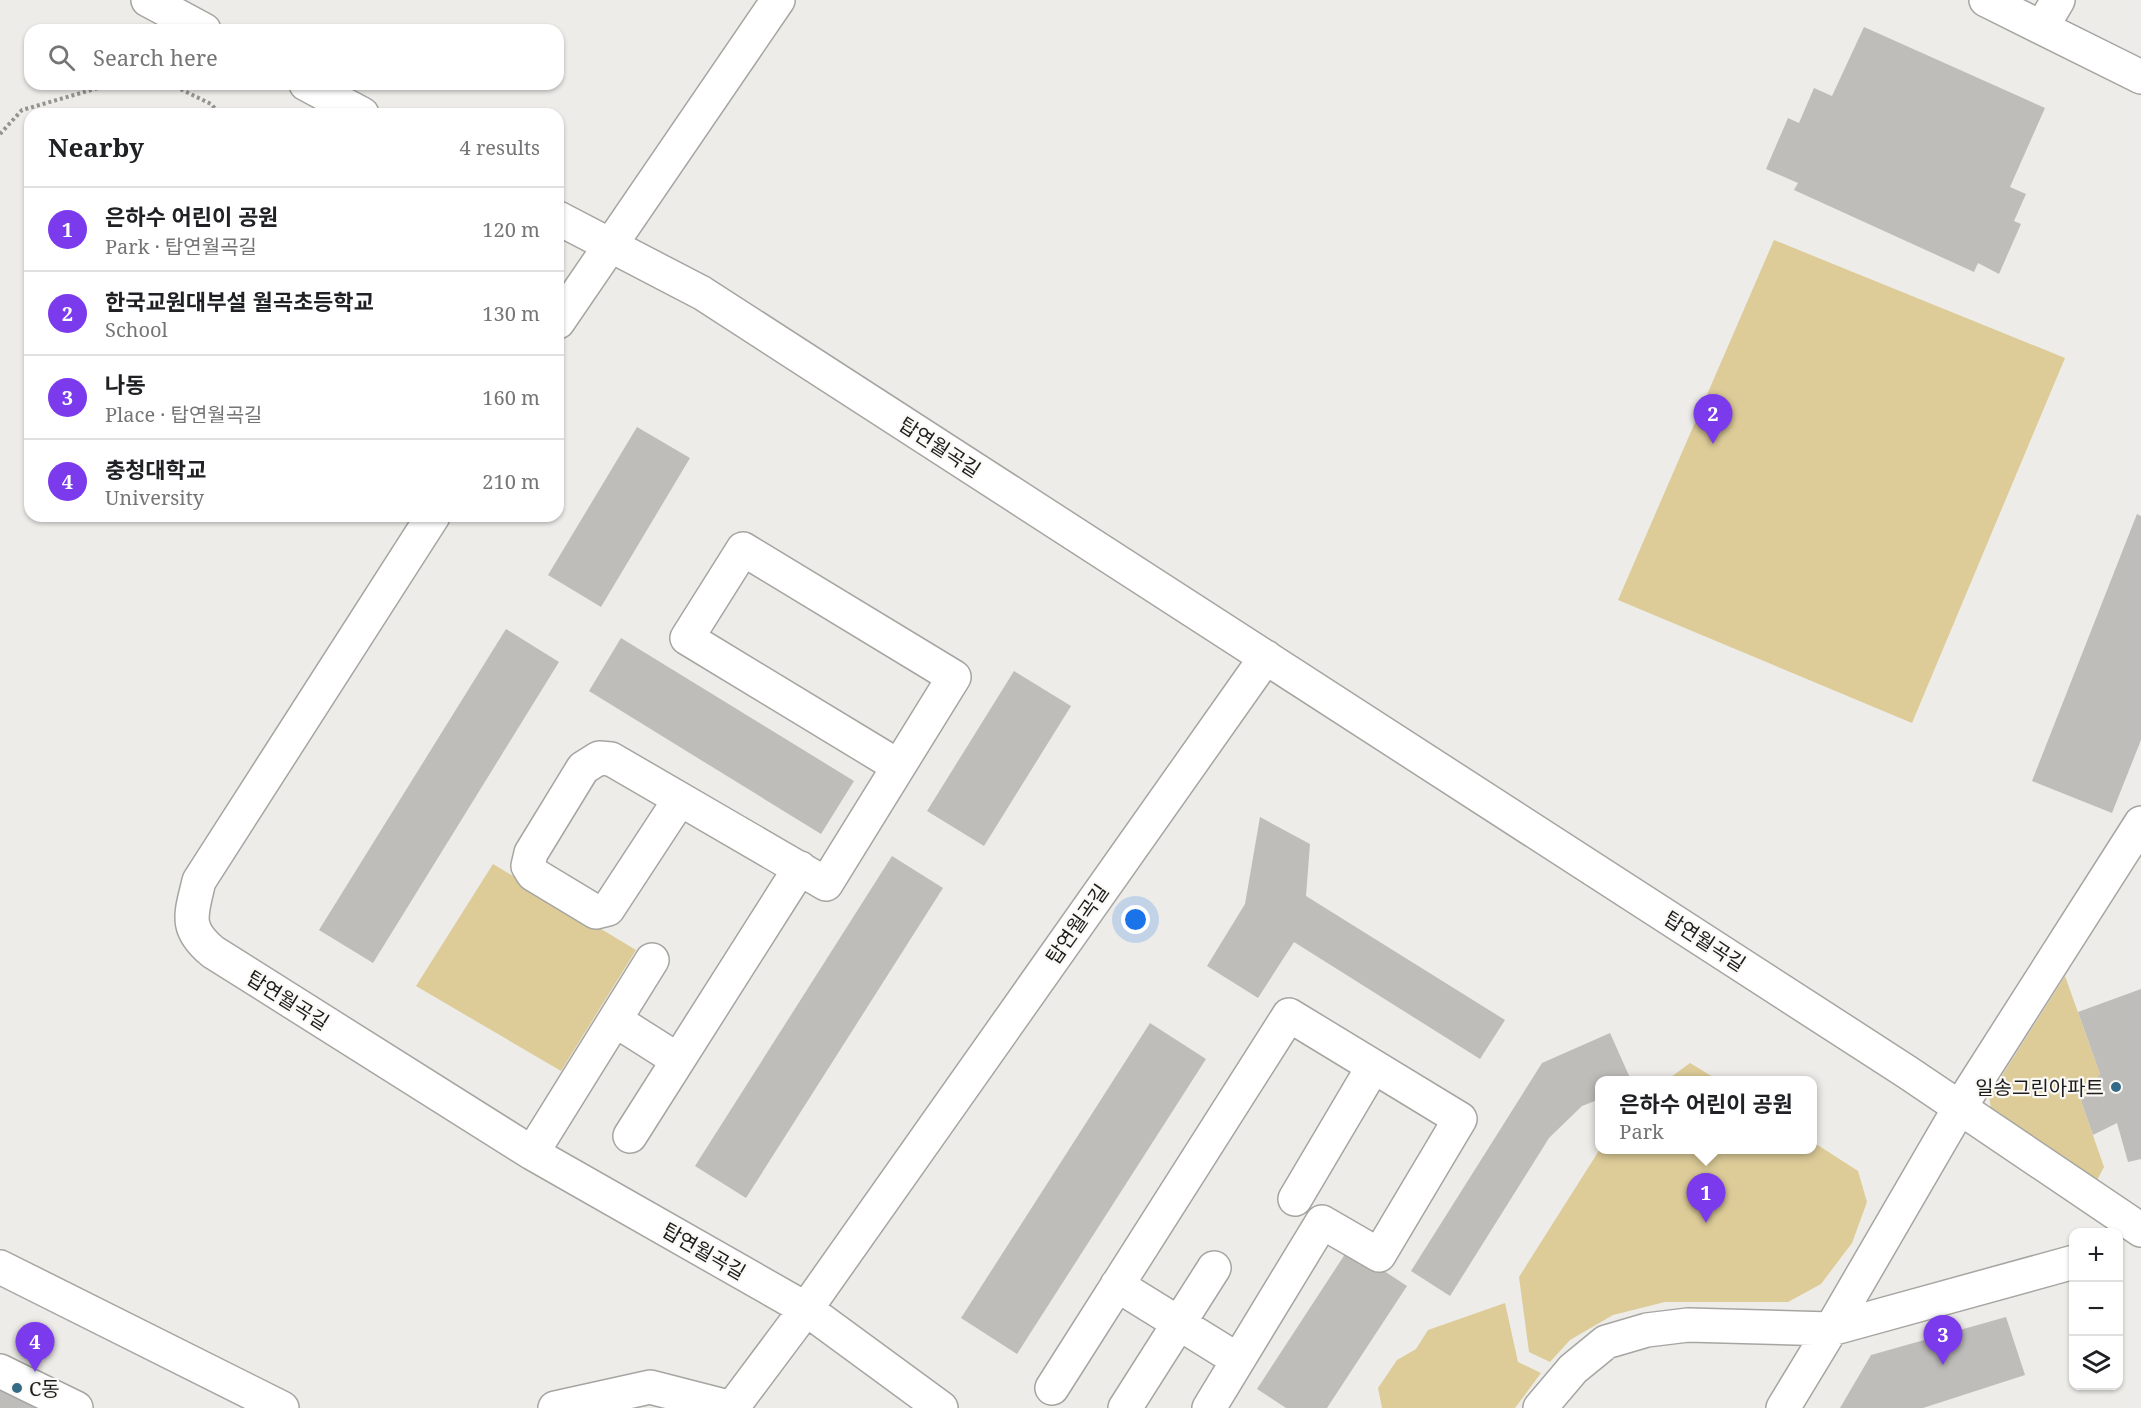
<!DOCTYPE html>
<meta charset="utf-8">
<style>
:root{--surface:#fff;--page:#f2f2f2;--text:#202124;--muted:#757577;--line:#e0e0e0;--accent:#7c3aed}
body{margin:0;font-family:"Noto Serif","Noto Sans KR",serif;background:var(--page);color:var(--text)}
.controls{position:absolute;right:18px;bottom:18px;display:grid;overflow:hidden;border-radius:12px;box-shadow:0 2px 4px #0004}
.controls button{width:54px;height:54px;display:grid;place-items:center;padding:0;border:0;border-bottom:2px solid var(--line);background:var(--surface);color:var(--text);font:30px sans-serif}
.you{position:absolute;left:1136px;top:920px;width:21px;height:21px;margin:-15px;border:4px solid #fff;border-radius:50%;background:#1a73e8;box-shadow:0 0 0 9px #1a73e833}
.badge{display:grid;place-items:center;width:39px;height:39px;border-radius:50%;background:var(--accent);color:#fff;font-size:20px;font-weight:700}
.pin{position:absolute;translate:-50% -50px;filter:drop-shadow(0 2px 3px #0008)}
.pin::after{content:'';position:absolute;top:32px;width:21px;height:18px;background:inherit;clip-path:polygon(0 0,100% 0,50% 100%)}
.popup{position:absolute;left:1595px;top:1076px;width:222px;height:78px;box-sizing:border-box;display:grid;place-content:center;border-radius:12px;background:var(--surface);filter:drop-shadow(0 2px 4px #0005);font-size:20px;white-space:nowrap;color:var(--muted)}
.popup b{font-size:22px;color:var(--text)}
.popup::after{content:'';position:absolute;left:50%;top:100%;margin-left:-12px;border:12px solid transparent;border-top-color:var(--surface)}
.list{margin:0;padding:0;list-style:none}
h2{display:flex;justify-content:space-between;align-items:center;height:78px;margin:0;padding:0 24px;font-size:26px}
h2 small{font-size:20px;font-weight:400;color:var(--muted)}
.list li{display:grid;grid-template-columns:39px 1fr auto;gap:18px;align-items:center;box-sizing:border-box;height:84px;padding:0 24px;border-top:2px solid var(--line)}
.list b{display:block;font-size:22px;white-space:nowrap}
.list p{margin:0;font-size:20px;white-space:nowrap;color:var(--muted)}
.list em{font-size:20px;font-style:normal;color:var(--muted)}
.icon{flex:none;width:33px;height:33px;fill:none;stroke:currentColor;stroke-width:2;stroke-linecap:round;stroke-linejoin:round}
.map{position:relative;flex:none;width:2141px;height:1408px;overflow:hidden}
.search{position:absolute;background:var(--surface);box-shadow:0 2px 4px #0004;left:24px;top:24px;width:540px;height:66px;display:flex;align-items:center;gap:15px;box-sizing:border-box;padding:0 21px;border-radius:18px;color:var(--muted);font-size:22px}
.panel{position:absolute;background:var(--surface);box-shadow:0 2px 4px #0004;left:24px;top:108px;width:540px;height:414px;border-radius:18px}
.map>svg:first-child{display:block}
.green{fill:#ddcc98}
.building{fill:#bebdba}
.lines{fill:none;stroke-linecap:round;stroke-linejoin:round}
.minor-casing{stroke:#a6a5a1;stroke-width:36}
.path{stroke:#939390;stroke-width:4;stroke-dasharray:3 3;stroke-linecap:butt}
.minor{stroke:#fff;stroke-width:33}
.poi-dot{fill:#336a85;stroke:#fbf9f6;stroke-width:2}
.labels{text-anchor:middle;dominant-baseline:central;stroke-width:4.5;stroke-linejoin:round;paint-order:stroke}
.street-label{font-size:20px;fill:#1c1c1a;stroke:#fbf9f6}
.poi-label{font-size:20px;fill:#1c1c1a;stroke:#fbf9f6;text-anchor:end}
</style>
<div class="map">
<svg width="2141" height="1408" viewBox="0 0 2141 1408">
<rect width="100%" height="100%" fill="#edece8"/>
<path class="green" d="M 1774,240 L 2065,358 L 1912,723 L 1618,600 Z
M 493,864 L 636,950 L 561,1071 L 416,986 Z
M 2065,976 L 2100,1074 L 2081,1101 L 2104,1167 L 2088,1197 L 1995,1134 L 1989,1096 Z
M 1690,1063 L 1718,1080 L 1667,1080 Z
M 1813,1142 L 1858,1171 L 1867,1202 L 1852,1243 L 1821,1284 L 1788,1302 L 1665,1302 L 1613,1315 L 1570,1340 L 1550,1362 L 1529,1352 L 1519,1277 L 1600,1149 L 1812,1150 Z
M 1505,1303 L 1518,1362 L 1541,1373 L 1515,1408 L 1382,1408 L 1378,1388 L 1397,1360 L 1416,1349 L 1428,1330 Z"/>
<path class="building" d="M 1864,27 L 2045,108 L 2010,187 L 2026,194 L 2014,221 L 2021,224 L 1999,274 L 1978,263 L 1974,272 L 1794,190 L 1798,183 L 1766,169 L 1788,118 L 1799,123 L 1814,88 L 1832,96 Z
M 637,427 L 690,458 L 601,607 L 548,575 Z
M 2137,514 L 2141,516 L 2141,740 L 2112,813 L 2032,781 Z
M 506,629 L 559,662 L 373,963 L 319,930 Z
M 621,638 L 854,781 L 821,834 L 589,691 Z
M 1014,671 L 1071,706 L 984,846 L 927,811 Z
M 1260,817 L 1310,844 L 1306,896 L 1505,1020 L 1480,1059 L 1294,942 L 1258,998 L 1207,966 L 1245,904 Z
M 892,856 L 943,888 L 746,1198 L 695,1166 Z
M 2141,989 L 2141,1159 L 2128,1162 L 2117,1123 L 2093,1135 L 2081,1101 L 2100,1074 L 2078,1012 Z
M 1150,1023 L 1206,1059 L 1017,1354 L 961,1318 Z
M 1610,1033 L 1631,1080 L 1600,1080 L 1600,1099 L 1582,1106 L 1549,1138 L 1450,1296 L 1411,1271 L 1542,1063 Z
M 1349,1248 L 1407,1286 L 1327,1408 L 1286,1408 L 1257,1389 Z
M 2006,1317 L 2025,1375 L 1923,1408 L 1840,1408 L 1871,1355 Z
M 0,1367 L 69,1408 L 0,1408 Z"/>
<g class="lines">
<g class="minor-casing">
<path id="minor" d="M 148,0 L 204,30
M 1986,0 L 2141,77
M 2042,27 L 2058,0
M 306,84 L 362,114
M 558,218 L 702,293 L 1907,1072 L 2141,1230
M 558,322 L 778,0
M 433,516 L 199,881 C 191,915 184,928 213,952 L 532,1153 L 806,1309 L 941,1408
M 680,799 L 608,909 L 596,912 L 533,874 L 528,866 L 531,853 L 583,768 L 599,758 L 611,759 L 826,884 L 954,677 L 743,549 L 687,638 L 898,766
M 615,1020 L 678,1060
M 630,1136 L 800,868
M 532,1153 L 652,960
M 1295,1199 L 1373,1067
M 0,1267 L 282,1408
M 1117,1285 L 1238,1360
M 0,1371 L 76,1408
M 1052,1388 L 1289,1015 L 1460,1119 L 1379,1255 L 1322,1222 L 1209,1408
M 555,1408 L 650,1387 L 732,1408
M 732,1408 L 806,1309 L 1266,657
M 1125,1408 L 1214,1268
M 1540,1408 L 1573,1369 L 1606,1342 L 1647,1330 L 1688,1325 L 1831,1329 L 1960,1107 L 2141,823
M 1783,1408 L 1831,1329 L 2074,1262"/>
</g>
<path class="path" d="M 170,84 L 211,104 L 220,114
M 0,134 L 22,110 L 112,84"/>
<use href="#minor" class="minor"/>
</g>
<g class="poi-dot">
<circle cx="2116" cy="1087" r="6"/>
<circle cx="17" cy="1388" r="6"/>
</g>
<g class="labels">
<g class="street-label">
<text transform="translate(940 447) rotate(33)">탑연월곡길</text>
<text transform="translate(1077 924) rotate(-55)">탑연월곡길</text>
<text transform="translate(1705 941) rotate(33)">탑연월곡길</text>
<text transform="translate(288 1000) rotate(32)">탑연월곡길</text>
<text transform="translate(704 1251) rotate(30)">탑연월곡길</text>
</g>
<g class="poi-label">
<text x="2104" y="1087">일송그린아파트</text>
<text x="29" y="1388" text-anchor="start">C동</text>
</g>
</g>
</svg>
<div class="controls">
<button>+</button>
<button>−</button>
<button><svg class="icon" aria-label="layers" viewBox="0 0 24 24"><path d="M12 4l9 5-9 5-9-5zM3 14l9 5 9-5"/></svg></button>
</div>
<div class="you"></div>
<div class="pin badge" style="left:1706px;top:1223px">1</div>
<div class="popup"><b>은하수 어린이 공원</b>Park</div>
<div class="pin badge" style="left:1713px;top:444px">2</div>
<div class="pin badge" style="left:1943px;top:1365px">3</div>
<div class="pin badge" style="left:35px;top:1372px">4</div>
<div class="search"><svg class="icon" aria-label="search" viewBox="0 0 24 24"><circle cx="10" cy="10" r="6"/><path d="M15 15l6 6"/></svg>Search here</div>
<section class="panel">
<h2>Nearby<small>4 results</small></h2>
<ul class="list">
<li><span class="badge">1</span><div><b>은하수 어린이 공원</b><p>Park · 탑연월곡길</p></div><em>120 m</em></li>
<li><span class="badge">2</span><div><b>한국교원대부설 월곡초등학교</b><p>School</p></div><em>130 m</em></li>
<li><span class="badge">3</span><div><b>나동</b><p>Place · 탑연월곡길</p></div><em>160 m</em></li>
<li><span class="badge">4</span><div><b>충청대학교</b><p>University</p></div><em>210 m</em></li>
</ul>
</section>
</div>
